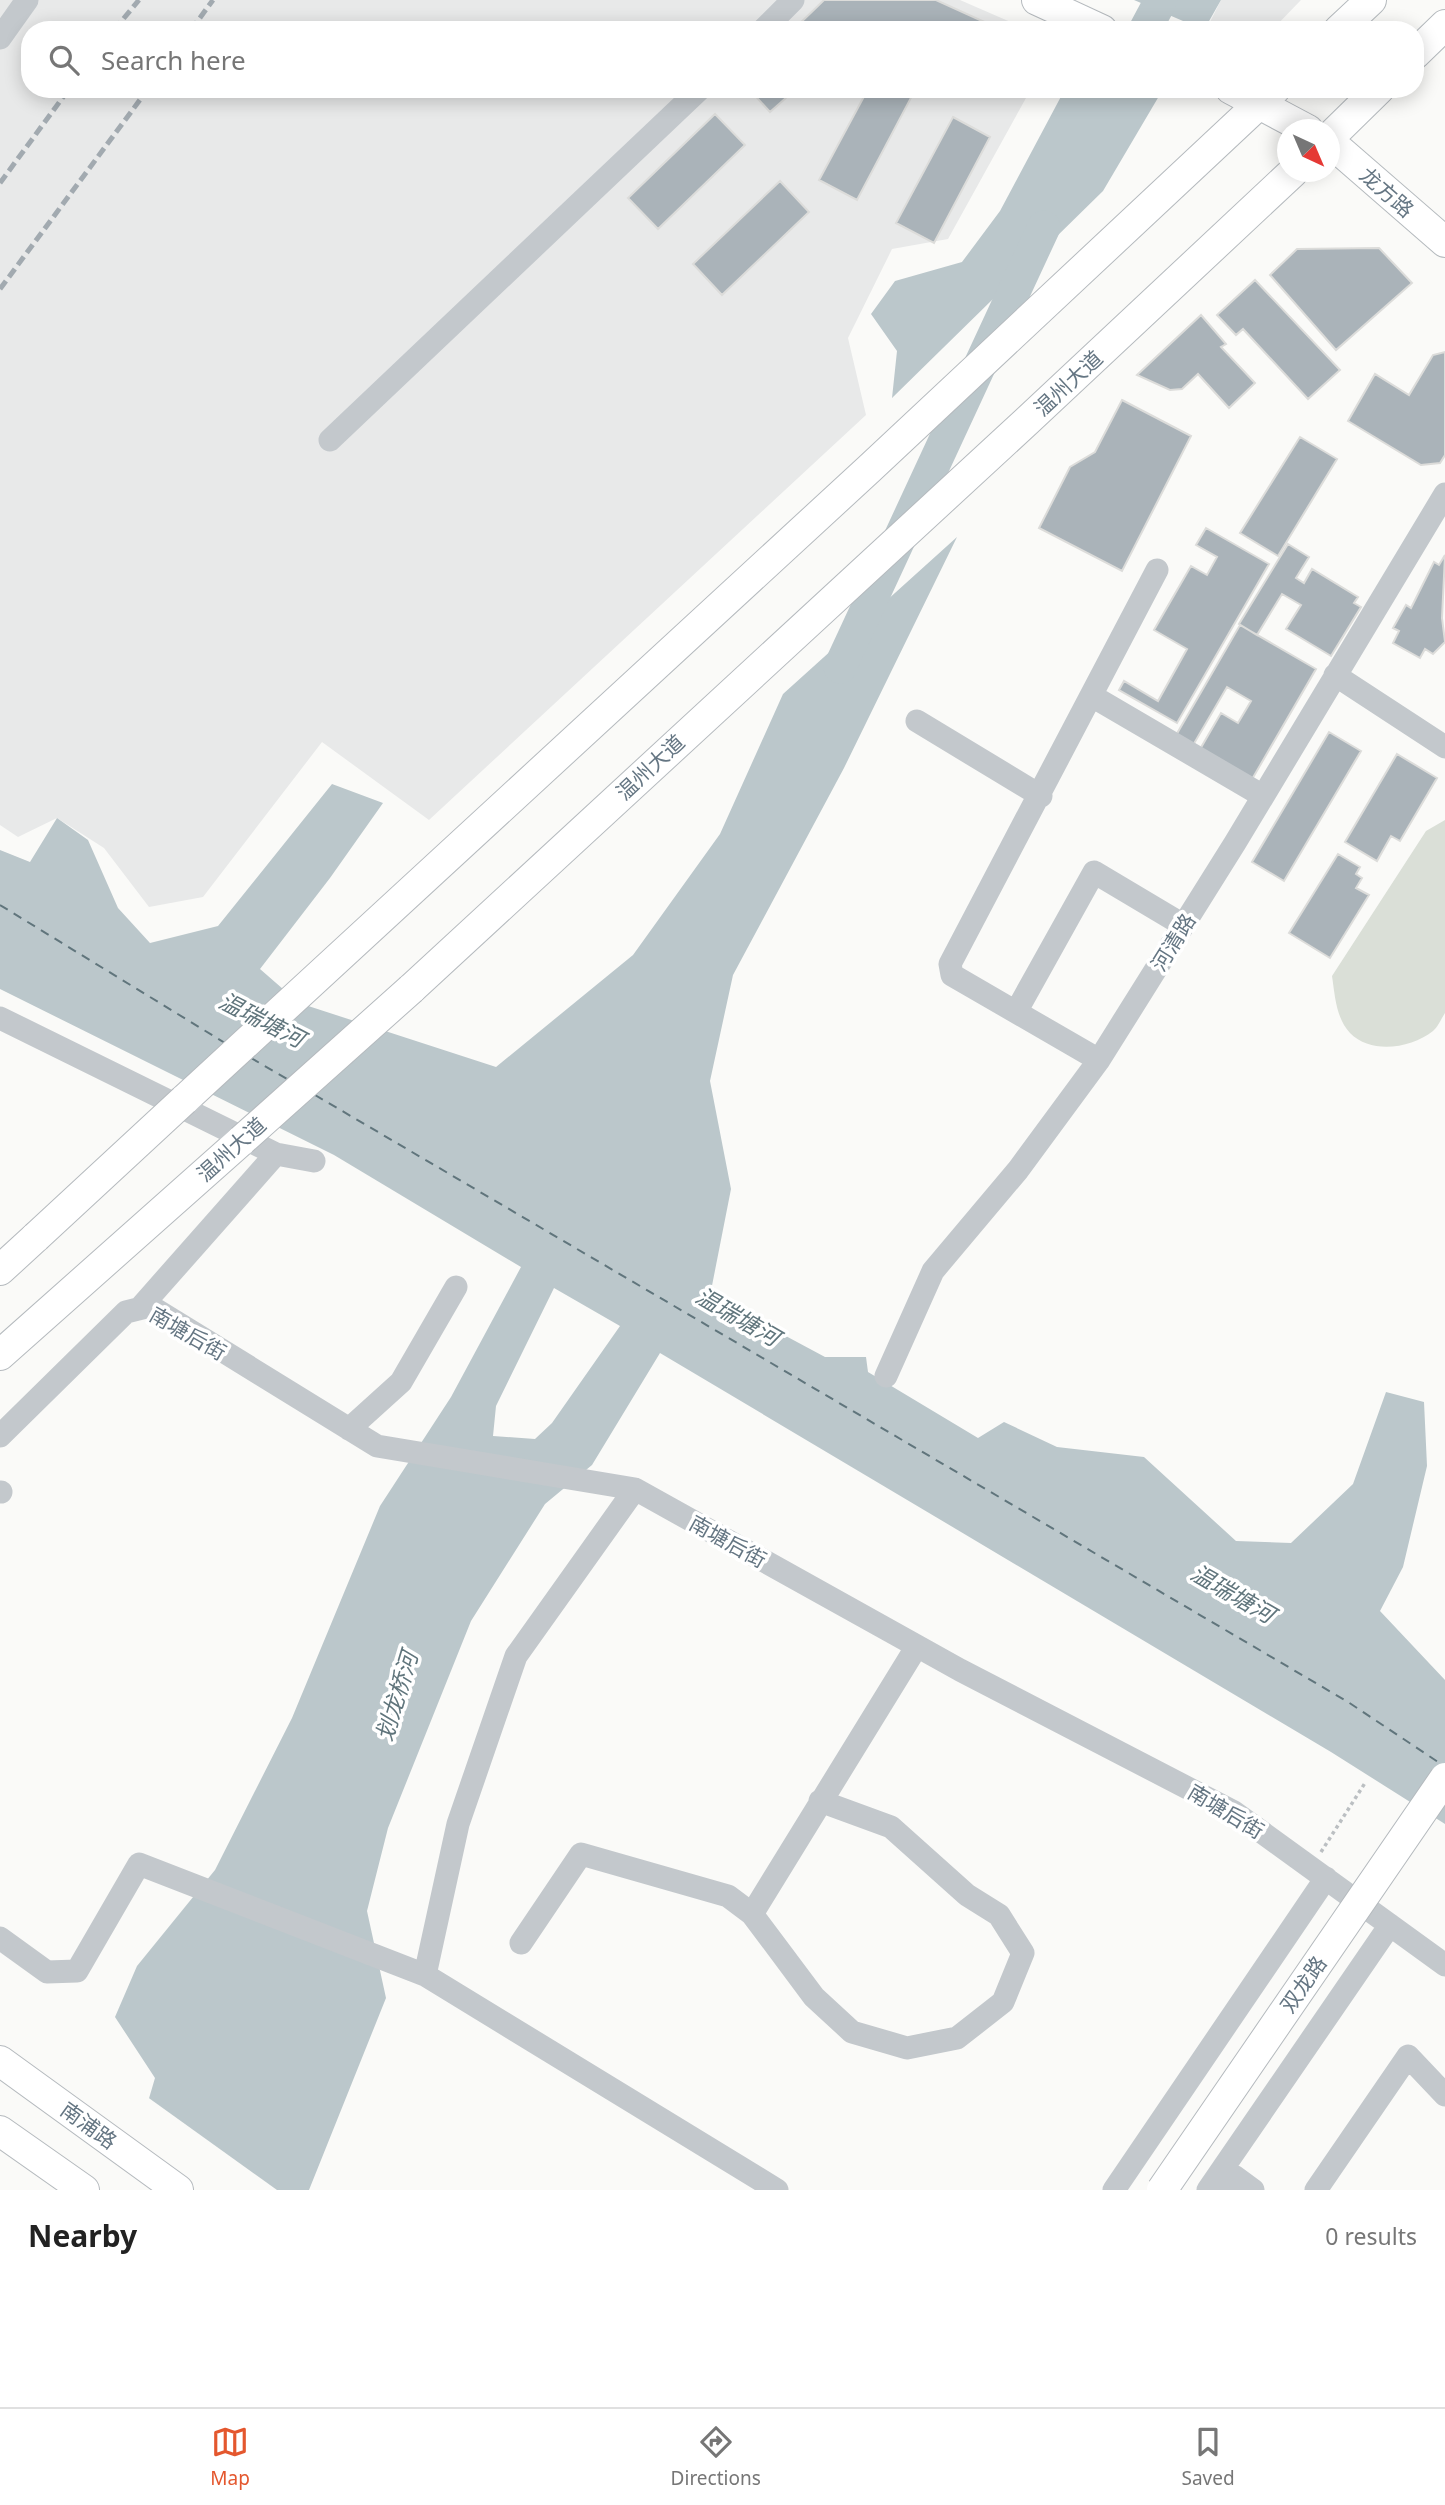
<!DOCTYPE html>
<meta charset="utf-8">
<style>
:root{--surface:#fff;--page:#f2f2f2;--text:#222;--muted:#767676;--line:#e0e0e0;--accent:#e4572e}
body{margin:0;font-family:"Noto Sans","Noto Sans SC",sans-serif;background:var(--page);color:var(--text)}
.compass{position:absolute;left:1277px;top:119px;width:63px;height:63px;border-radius:50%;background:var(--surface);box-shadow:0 4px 18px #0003;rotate:136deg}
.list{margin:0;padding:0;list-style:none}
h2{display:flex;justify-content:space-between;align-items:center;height:91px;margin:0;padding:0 28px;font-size:30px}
h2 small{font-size:23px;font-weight:400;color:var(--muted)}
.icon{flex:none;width:38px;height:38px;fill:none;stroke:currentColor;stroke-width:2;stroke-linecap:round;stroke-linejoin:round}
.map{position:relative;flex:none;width:1445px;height:2190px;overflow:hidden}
.search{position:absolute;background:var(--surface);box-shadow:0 4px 18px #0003;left:21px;right:21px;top:21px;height:77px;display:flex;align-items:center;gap:18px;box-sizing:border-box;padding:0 24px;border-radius:28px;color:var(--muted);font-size:26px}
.sheet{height:217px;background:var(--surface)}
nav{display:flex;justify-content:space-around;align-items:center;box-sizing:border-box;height:98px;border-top:2px solid var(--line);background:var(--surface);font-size:19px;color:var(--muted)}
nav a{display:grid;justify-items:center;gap:4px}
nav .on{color:var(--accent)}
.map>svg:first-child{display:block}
.built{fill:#e8e9e9}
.green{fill:#dadfd7}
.water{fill:#bbc7cb;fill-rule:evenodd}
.pier{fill:#fafaf8}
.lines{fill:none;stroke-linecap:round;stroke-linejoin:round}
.river{stroke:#bbc7cb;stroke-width:33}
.ferry{stroke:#60757c;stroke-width:2;stroke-dasharray:9 7;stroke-linecap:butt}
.building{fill:#aab3b9;stroke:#dcdcda;stroke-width:2}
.major-casing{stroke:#b5babe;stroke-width:32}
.path{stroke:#bbbfc2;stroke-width:3.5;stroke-dasharray:3.5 3.5;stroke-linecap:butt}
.minor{stroke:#c3c8cc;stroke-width:23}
.major{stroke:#fff;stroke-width:30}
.rail{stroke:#a2aab0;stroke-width:5;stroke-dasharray:10 5;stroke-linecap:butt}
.major-bridge-casing{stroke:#b5babe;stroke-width:32;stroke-linecap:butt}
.major-bridge{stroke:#fff;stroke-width:30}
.labels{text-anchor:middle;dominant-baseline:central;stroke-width:7;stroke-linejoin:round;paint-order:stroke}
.street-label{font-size:21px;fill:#657683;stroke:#fff}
.water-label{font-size:23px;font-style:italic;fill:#60757c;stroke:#fff}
</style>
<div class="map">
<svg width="1445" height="2190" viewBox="0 0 1445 2190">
<rect width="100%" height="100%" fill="#fafaf8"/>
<path class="built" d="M 0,0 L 960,0 L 1029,30 L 30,30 L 30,89 L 1031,89 L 948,239 L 892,249 L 848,338 L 866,415 L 429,820 L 322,742 L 203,897 L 149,907 L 104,848 L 57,818 L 18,837 L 0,825 Z
M 1221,0 L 1301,0 L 1272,30 L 1206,30 Z"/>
<path class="green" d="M 1445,820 L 1445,1013 C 1441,1019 1438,1027 1433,1031 C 1411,1048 1372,1055 1350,1033 C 1336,1018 1335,996 1332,976 L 1426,831 Z"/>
<path class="water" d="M 1134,0 L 1221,0 L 1204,30 Z
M 1065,89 L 1162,91 L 1103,191 L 892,398 L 897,351 L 871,314 L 895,281 L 962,262 L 1000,211 Z
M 957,537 L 844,768 L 733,975 L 710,1081 L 731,1189 L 708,1306 L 745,1307 L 769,1327 L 825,1357 L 866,1357 L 868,1372 L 978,1438 L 1004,1422 L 1057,1447 L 1144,1457 L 1236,1541 L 1291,1543 L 1353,1484 L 1386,1392 L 1424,1402 L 1427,1466 L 1403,1567 L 1380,1611 L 1445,1680 L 1445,1824 L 1331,1752 L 660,1353 L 592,1465 L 545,1504 L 471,1621 L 388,1828 L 367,1911 L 386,1998 L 309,2190 L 122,2190 L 155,2078 L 115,2017 L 137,1966 L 215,1870 L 292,1718 L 380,1506 L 451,1397 L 521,1267 L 334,1155 L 0,989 L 0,850 L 30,862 L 57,818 L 88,840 L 118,908 L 150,943 L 218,926 L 332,784 L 383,803 L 330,878 L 260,969 L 299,1003 L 496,1067 L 633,955 L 720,834 L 783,694 ZM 554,1288 L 620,1326 L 552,1423 L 535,1439 L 493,1436 L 496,1406 Z"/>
<path class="pier" d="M 146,2096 L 277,2190 L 119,2190 Z"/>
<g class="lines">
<path class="river" d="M 1145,30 L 1161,0
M 840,667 L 1044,227"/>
<path class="ferry" d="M 0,905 L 225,1043
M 251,1058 L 289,1080
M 315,1095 L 1348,1702 L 1441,1764"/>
</g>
<path class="building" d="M 824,0 L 936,0 L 1002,30 L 793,30 Z
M 749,89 L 796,89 L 770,112 Z
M 868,89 L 904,89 L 913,94 L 857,200 L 819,180 Z
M 715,114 L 745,145 L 658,229 L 628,198 Z
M 953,117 L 990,137 L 934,243 L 896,223 Z
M 780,181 L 809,212 L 722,295 L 693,264 Z
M 1379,248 L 1412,283 L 1336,350 L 1270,275 L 1297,249 Z
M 1255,280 L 1340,370 L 1308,399 L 1243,329 L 1236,335 L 1217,315 Z
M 1201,315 L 1226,344 L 1221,347 L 1255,383 L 1229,408 L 1198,374 L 1182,389 L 1170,390 L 1137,375 Z
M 1445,352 L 1445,455 L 1440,463 L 1421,465 L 1348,421 L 1375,374 L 1409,395 L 1433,355 Z
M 1122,400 L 1191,436 L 1122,571 L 1039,528 L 1070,467 L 1095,452 Z
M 1300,437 L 1337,459 L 1278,556 L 1240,533 Z
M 1206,528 L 1269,564 L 1177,723 L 1119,690 L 1124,681 L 1158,701 L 1187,649 L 1154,630 L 1191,566 L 1207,575 L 1217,557 L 1196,545 Z
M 1288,544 L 1309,557 L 1296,578 L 1304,583 L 1312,569 L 1358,597 L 1354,603 L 1361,607 L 1331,656 L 1286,629 L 1301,605 L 1282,594 L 1257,635 L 1239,624 Z
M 1445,555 L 1442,618 L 1445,642 L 1433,654 L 1425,649 L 1420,658 L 1393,643 L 1399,631 L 1393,628 L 1406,605 L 1411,608 L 1434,562 L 1439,565 Z
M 1240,625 L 1316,669 L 1251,781 L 1199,751 L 1221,713 L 1238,723 L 1251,701 L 1227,687 L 1192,747 L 1175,737 Z
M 1329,732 L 1361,751 L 1284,881 L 1252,862 Z
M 1397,754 L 1437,778 L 1400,841 L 1391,836 L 1377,861 L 1345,842 Z
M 1338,854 L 1360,867 L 1356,874 L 1362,878 L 1356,888 L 1369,895 L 1330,958 L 1289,933 Z"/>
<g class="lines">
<g class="major-casing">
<path id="major" d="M 1037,0 L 1102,30
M 1339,30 L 1371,0
M 1415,54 L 1445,25
M 1231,89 L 1308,130
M 1330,137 L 1379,89
M 1330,142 L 1445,242
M 411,989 L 1027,421 L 1293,172
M 184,1100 L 869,469 L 1275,89
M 0,1270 L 36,1237
M 0,1355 L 242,1140
M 0,2061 L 178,2190
M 0,2131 L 84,2190"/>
</g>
<path class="path" d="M 1321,1852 L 1365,1783"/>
<path class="minor" d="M 763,30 L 793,0
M 0,38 L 27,0
M 330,440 L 700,89
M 1335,675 L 1445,747
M 1092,696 L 1263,796
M 917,721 L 1041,796
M 1016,1012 L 1094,872 L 1183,925
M 0,1018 L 276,1154 L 314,1161
M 1099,1060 L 952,975 L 950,964 L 1157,570
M 139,1309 L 276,1154
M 886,1376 L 933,1271 L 1018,1170 L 1099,1060 L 1235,843 L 1445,494
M 349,1429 L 401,1382 L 456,1287
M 0,1436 L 126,1312 L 150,1306 L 377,1446 L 635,1489 L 960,1670 L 1234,1812 L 1445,1965
M 0,1492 L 1,1492
M 752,1914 L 917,1646
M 0,1938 L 47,1972 L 77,1971 L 139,1864 L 425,1975 L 777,2190
M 521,1943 L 581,1854 L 728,1896 L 752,1914 L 814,1997 L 852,2032 L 907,2048 L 957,2038 L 1003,2002 L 1023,1953 L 999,1915 L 967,1895 L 891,1827 L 820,1801
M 425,1975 L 458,1824 L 516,1656 L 635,1489
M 1114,2190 L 1326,1878
M 1208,2190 L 1390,1925
M 1224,2190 L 1234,2176 L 1253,2190
M 1316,2190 L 1408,2056 L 1445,2095"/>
<use href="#major" class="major"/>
<path class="rail" d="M 114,30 L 139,0
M 191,30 L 213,0
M 80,91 L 81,89
M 0,183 L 69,89
M 0,289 L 148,89"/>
<g class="major-bridge-casing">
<path id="major-bridge" d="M 242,1140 L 411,989
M 36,1237 L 184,1100
M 1162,2190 L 1445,1778"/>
</g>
<use href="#major-bridge" class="major-bridge"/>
</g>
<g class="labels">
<g class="street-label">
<text transform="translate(1387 192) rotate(41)">龙方路</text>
<text transform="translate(1068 383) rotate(-43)">温州大道</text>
<text transform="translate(650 767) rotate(-43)">温州大道</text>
<text transform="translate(1173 942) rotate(-58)">河清路</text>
<text transform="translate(231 1149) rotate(-42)">温州大道</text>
<text transform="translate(188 1333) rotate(30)">南塘后街</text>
<text transform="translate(728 1541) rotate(29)">南塘后街</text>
<text transform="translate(1226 1811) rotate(31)">南塘后街</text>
<text transform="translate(1303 1984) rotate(-55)">双龙路</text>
<text transform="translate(89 2125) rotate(36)">南浦路</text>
</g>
<g class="water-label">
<text transform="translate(262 1019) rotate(27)">温瑞塘河</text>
<text transform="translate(738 1316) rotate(30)">温瑞塘河</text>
<text transform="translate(1233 1593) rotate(30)">温瑞塘河</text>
<text transform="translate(396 1696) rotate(-73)">划龙桥河</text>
</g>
</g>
</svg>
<svg class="compass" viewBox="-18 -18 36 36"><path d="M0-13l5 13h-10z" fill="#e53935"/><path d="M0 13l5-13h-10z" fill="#767676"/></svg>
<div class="search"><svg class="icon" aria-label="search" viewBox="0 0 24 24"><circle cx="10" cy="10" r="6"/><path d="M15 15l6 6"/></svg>Search here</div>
</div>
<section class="sheet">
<h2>Nearby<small>0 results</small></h2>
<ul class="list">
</ul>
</section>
<nav>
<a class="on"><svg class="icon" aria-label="map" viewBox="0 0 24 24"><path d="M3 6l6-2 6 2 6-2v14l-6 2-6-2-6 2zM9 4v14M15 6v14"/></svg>Map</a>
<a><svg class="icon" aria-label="directions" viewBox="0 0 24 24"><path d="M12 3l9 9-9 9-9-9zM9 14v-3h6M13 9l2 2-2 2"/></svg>Directions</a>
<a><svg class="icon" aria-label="saved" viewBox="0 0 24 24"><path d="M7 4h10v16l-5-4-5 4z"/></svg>Saved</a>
</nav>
